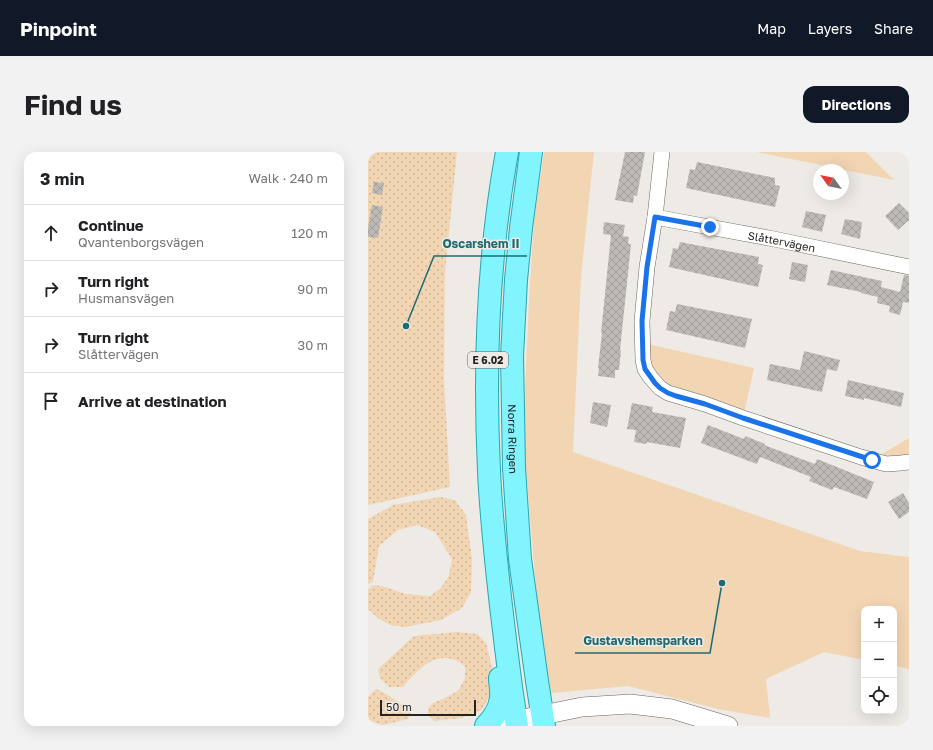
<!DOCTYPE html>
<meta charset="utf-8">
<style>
:root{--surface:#fff;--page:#f2f2f2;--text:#202124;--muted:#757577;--line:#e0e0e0;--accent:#111827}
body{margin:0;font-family:"Golos Text",sans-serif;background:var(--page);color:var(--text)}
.controls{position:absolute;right:12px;bottom:12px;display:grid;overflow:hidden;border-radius:8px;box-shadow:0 4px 16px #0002}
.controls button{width:36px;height:36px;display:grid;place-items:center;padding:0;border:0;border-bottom:1px solid var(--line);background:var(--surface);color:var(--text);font:20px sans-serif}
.compass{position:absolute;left:445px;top:12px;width:36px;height:36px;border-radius:50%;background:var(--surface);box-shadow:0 4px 16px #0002;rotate:303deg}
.scale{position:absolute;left:12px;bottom:10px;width:96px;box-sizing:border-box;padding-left:4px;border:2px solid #232220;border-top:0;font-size:11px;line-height:14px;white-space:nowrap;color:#232220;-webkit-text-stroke:3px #eeeae5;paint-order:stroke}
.stop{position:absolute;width:12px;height:12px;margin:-9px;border:3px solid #1a73e8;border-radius:50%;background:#fff}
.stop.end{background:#1a73e8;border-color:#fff;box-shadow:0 1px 4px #0008}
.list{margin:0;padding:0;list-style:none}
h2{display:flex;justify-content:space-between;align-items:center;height:52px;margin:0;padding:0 16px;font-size:17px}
h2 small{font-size:13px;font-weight:400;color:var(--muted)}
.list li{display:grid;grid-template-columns:26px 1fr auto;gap:12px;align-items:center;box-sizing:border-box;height:56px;padding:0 16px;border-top:1px solid var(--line)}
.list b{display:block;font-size:15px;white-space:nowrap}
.list p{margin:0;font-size:13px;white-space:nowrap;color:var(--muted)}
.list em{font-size:13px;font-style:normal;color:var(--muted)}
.icon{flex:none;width:22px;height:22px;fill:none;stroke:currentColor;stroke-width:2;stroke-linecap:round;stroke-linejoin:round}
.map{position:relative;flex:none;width:541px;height:574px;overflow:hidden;border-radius:12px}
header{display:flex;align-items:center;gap:24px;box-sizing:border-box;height:56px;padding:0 20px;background:var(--accent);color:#fff}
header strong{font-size:19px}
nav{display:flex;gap:22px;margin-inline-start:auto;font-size:14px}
.intro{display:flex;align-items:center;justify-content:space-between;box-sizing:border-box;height:96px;padding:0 24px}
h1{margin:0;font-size:28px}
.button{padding:10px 18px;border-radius:12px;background:var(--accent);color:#fff;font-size:14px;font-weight:700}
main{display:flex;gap:24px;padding:0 24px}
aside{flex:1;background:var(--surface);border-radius:12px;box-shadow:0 4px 16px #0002}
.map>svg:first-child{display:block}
.grass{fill:url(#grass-dots)}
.park{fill:#f2d5b3}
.building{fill:url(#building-cross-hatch)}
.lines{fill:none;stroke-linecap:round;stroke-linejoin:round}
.minor-casing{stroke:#6a6662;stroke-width:16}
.tertiary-casing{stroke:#6a6662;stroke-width:20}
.primary-casing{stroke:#2ba5af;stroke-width:24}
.minor{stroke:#fff;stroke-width:15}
.tertiary{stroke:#fff;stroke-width:19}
.primary{stroke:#82f4fd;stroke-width:22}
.route{stroke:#1a73e8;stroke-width:5}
.labels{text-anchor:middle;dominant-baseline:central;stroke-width:3;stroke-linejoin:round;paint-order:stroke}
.shield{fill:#eeeae5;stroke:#605e5b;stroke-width:1}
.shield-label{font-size:10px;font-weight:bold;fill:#232220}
.street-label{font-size:11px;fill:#232220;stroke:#eeeae5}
.leader{fill:none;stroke:#1f6b72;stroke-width:1.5}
.callout-dot{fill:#1f6b72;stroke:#eeeae5;stroke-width:1.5}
.callout-label{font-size:12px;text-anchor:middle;font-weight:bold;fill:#1f6b72;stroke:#eeeae5;stroke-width:3;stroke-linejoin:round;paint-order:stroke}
</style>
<header>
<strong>Pinpoint</strong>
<nav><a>Map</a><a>Layers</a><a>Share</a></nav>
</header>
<div class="intro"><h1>Find us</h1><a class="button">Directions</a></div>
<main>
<aside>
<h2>3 min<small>Walk · 240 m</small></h2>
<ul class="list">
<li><svg class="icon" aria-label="ahead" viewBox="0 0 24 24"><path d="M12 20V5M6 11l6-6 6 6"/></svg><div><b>Continue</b><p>Qvantenborgsvägen</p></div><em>120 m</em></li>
<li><svg class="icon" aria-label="right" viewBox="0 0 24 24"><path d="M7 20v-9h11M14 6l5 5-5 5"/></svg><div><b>Turn right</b><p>Husmansvägen</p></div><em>90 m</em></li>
<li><svg class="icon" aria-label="right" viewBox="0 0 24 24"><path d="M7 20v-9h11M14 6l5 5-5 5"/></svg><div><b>Turn right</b><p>Slåttervägen</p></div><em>30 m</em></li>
<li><svg class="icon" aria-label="arrive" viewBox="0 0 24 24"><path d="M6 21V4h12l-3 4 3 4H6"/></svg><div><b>Arrive at destination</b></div></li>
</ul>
</aside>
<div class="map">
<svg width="541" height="574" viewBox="0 0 541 574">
<defs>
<pattern id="grass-dots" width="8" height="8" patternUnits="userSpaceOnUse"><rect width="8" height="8" fill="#f2d5b3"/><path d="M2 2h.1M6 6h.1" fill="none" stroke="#cfb79a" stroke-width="1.8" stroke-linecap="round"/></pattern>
<pattern id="building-cross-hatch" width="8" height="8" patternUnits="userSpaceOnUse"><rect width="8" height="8" fill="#bdb9b5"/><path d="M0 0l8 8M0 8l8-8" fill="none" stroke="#a29f9b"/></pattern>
</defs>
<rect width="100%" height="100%" fill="#eeeae5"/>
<path class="grass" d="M 0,0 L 89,0 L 77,120 L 76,227 L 82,335 L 0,353 Z
M 72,345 L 87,348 L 98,363 L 104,407 L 103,440 L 94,456 L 73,468 L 37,475 L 22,473 L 10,466 L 0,457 L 0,437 L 6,433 L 18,435 L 37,442 L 62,444 L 72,437 L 81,424 L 84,407 L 67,380 L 49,373 L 30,378 L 11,394 L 5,430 L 0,432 L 0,367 L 25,353 Z
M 89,480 L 109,482 L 118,491 L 124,515 L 124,539 L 114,558 L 93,566 L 66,569 L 60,563 L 60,556 L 65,551 L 75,547 L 90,539 L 97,526 L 97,515 C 94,513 92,510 89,509 C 65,498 49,520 35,535 L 21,535 L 12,526 L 10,517 L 46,484 Z
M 8,537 C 21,543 33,551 43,560 L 40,567 L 15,573 L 0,568 L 0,545 Z"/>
<path class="park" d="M 176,0 L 226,0 L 213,125 L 205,300 L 492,399 L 539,405 L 541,404 L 541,517 L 526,514 L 526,457 L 496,457 L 496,508 L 456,500 L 398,527 L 402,566 L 350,557 L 260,534 L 183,541 L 170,460 L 155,283 L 161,148 L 166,67 Z
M 389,0 L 498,0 L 526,28 Z
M 275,191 L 386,216 L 375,266 L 292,236 Z
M 541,286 L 541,310 L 504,308 Z"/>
<path class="building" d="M 257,0 L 277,0 L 269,44 L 266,43 L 265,51 L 247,48 Z
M 329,10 L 407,26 L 407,33 L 412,34 L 407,55 L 318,36 L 322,17 L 327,18 Z
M 6,30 L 16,31 L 14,43 L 4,41 Z
M 531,51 L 541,61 L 541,68 L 530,78 L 517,64 Z
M 4,53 L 15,55 L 10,86 L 0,85 L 0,76 Z
M 438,59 L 458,63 L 454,80 L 434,75 Z
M 477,67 L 494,70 L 492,87 L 473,82 Z
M 236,70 L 257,73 L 255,84 L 261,85 L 260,92 L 263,92 L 252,198 L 253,198 L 251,218 L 247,218 L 247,226 L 230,224 L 231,216 L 230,216 L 234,181 L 233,181 L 243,83 L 235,82 Z
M 312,90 L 391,105 L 390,112 L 395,113 L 390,135 L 301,115 L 305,96 L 310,97 Z
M 424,110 L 440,113 L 437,130 L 421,127 Z
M 463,118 L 514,129 L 513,135 L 532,140 L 536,123 L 541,124 L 541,151 L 535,150 L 532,163 L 521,160 L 522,154 L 509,151 L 510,145 L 493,141 L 493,140 L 459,133 Z
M 309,152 L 384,167 L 377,196 L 298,178 L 302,159 L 307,160 Z
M 436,199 L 472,208 L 469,219 L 459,217 L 454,240 L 399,228 L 402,212 L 432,218 Z
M 480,228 L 536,241 L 533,255 L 496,246 L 496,248 L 477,244 Z
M 225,250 L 243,253 L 239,275 L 222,271 Z
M 264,251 L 285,255 L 284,260 L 318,266 L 312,296 L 279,290 L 278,292 L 266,290 L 268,278 L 259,277 Z
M 340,273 L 376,287 L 377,284 L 397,292 L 396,293 L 447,312 L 449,307 L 506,330 L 499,347 L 466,335 L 464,338 L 441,329 L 443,325 L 392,305 L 389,312 L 333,291 Z
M 535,341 L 541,351 L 541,360 L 531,367 L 520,350 Z"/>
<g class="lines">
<g class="minor-casing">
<g id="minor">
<path d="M 294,0 L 287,65 L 279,115 L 274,169 L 275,208 L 277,217 L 283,226 L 292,236 L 300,241 L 337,252 L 375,266 L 493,305 L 518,312 L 533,311 L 541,310"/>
<path id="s1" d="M 287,65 L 406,87 L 541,115"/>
</g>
</g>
<g class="tertiary-casing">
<path id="tertiary" d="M 133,574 L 148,571 L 160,566 L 214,555 L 262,552 L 304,557 L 360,574"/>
</g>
<g class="primary-casing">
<g id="primary">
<path d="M 139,0 C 120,104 116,214 121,319 C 123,364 128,409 133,454 C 138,494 142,534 149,574"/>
<path id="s2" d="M 163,0 L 153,76 L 148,128 L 144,204 L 145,258 L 146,316 L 152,407 L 169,529 L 176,574"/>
<path d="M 118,574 C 125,567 132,556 133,546 C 134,539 132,532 132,526"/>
</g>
</g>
<use href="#minor" class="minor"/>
<use href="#tertiary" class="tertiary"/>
<use href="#primary" class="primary"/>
</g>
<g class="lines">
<path class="route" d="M 342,75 L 287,65 L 279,115 L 274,169 L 275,208 L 277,217 L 287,231 L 292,236 L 300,241 L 308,244 L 337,252 L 375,266 L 504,308"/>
</g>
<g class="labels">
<rect class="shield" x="100" y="200" width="40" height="16" rx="3"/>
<g class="shield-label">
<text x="120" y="208">E 6.02</text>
</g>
<g class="street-label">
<text stroke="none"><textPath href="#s1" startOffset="129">Slåttervägen</textPath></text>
<text stroke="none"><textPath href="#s2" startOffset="288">Norra Ringen</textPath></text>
</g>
</g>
<path class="leader" d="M38 174L66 104H159M354 431L342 501H207"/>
<g class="callout-dot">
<circle cx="38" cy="174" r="4"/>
<circle cx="354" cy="431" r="4"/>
</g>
<g class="callout-label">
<text x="113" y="96">Oscarshem II</text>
<text x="275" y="493">Gustavshemsparken</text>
</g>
</svg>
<div class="controls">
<button>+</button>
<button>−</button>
<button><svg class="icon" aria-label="locate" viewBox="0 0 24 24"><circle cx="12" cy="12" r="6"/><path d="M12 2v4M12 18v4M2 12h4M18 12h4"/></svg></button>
</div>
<svg class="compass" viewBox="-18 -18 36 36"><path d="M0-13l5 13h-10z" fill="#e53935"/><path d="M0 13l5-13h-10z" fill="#757577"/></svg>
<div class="scale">50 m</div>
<div class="stop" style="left:504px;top:308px"></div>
<div class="stop end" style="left:342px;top:75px"></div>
</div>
</main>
